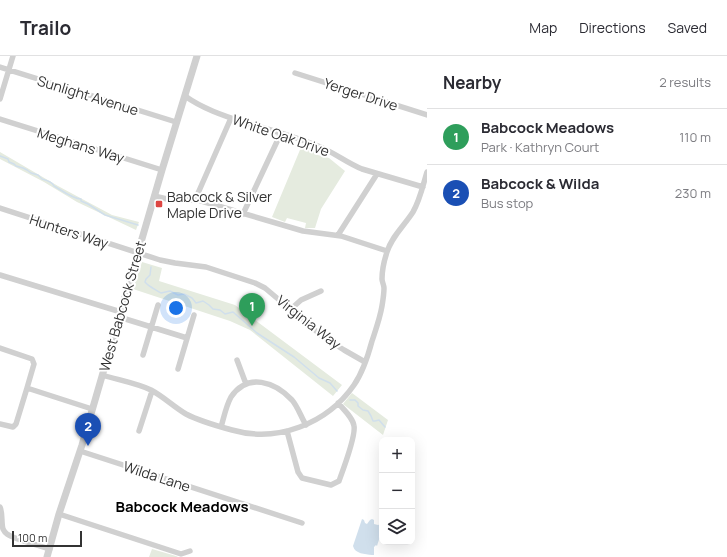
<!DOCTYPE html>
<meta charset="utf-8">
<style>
:root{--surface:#fff;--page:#f2f2f3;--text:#2b2b33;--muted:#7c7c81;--line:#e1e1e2;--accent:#dd4541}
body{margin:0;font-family:Manrope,sans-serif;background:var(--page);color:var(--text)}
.controls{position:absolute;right:12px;bottom:12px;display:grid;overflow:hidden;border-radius:8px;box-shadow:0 4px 16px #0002}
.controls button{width:36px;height:36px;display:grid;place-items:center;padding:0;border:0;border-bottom:1px solid var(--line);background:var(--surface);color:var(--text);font:20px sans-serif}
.scale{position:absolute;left:12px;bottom:10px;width:70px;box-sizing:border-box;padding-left:4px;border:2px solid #333;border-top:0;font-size:11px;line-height:14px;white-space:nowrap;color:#333;-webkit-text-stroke:3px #fff;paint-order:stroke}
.you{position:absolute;left:176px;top:252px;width:14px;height:14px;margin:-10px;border:3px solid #fff;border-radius:50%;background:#1a73e8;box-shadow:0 0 0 6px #1a73e833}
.badge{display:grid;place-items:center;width:26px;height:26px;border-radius:50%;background:var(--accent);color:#fff;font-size:13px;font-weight:700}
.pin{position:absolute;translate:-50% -33px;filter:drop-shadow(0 1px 2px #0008)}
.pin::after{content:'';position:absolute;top:21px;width:14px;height:12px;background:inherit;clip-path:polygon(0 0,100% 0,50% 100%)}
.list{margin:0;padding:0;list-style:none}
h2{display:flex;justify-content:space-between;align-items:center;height:52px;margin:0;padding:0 16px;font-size:17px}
h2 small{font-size:13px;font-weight:400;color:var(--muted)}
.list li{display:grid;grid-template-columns:26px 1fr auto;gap:12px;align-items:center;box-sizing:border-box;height:56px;padding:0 16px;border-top:1px solid var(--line)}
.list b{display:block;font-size:15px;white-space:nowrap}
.list p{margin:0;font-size:13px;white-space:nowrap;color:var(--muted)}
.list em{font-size:13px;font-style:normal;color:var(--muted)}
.icon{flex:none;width:22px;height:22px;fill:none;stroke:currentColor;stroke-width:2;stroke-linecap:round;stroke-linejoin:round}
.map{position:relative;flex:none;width:427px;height:501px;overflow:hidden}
header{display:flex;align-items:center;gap:24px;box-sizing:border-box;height:56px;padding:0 20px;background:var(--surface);border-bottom:1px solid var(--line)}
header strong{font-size:19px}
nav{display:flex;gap:22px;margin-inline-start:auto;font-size:14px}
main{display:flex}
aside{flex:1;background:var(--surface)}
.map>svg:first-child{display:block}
.green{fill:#e5ebdf}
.water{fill:#d0dfec}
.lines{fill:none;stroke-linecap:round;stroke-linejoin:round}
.stream{stroke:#d0dfec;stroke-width:1.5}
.minor{stroke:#d0d0d0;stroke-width:5.5}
.tertiary{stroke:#d0d0d0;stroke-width:7}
.poi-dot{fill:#dd4541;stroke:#fff;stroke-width:1.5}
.labels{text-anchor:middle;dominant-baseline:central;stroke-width:4;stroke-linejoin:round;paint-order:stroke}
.street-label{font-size:14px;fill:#333;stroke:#fff}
.poi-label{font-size:14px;fill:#333;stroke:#fff;text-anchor:start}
.neighbourhood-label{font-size:15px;font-weight:bold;fill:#000;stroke:#fff}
</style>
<header>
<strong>Trailo</strong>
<nav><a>Map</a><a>Directions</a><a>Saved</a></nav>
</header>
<main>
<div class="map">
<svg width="427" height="501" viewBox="0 0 427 501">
<rect width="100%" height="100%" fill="#fff"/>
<path class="green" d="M 302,89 L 315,93 L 314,98 L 329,102 L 345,115 L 321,153 L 315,172 L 305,172 L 306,167 L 287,162 L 285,166 L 272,161 Z
M 0,96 L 58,130 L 112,159 L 139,166 L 136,174 L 77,146 L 44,126 L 0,103 Z
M 142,206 L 162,212 L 159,225 L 235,249 L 342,329 L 333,340 L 250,274 L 230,265 L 133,233 Z
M 352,337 L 388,364 L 383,379 L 343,348 Z
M 152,493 L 176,500 L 178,501 L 149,501 Z"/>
<path class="water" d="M 362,463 L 364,464 L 365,467 L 367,468 L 370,464 L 372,463 L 374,464 L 374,468 L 378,469 L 381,468 C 383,475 379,483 377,490 L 376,489 L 374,491 L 374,499 L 372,499 C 365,498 355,498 353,490 Z"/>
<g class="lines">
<path class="stream" d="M 0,100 L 8,103 L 9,106 L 14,108 L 16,110 L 23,112 L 27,114 L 31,117 L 38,119 L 42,123 C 46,124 52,126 54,130 C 61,134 73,143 81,143 L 81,145 L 88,148 L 105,159 L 138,169
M 151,211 L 150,219 L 146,223 L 145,226 C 149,231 155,233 161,237 L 170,235 L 178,239 L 184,238 L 192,242 L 196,247 L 203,245 L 209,249 L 213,253 L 220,254 L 225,258 L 233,256 L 257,277 L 294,301 L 319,322 L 330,327 L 337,335
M 350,344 L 355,344 L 358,347 L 358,350 L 363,354 L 368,355 L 371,360 L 373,365 L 375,365 L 379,364 L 385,371"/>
<path class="minor" d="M 0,11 L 176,66
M 295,17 L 427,59
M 185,40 C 203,53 225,60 246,67 C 268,73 291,80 313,88 C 331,94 345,106 362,113 L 423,131
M 0,43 L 13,0
M 0,63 L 162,114
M 154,140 L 167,143 L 178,144 L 198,144 L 303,175 L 341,180 L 387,195
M 195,144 L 231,62
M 0,152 L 160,204 L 175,207 L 206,211 L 255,227 L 265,232 L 322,280 L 344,294 L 365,306
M 243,158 L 281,77
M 338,179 L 377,118
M 0,219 L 121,256
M 291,253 L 301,244 L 321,235
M 119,261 L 187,282
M 0,292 L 32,303 L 34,308 L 27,332
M 143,299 L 158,249
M 237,304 L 246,328
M 178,313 L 194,259
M 102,319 C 118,324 136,327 151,334 C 164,341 174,351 186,358 C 199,365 217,370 232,374 C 277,387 327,368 354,329 C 363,316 368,300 372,285 C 376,273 380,262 382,250 C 383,244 384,238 384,232 C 384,229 382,226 382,223 C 382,214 384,205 387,196 C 392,180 404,170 413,156 C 420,144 423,129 427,116
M 0,368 L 13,371 L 16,368 L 27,332 L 92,353
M 221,371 C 224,361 226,350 231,341 C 248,316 275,326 292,344 C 298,351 301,361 306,369
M 139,375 L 152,335
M 287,375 L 298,416 L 302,422 L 331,429 L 339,425 C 343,414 356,380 354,370 C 353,362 344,354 338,347
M 80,395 L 302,467
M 0,451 C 3,458 1,466 3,473 C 4,475 5,477 7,478 C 16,484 38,489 50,493
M 59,458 L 175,496 L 181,498 L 190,495"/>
<path class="tertiary" d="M 47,501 L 59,458 L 82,389 L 162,114 L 197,0"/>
</g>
<rect class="poi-dot" x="155" y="144" width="8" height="8" rx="2"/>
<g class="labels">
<g class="street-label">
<text transform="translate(361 38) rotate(18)">Yerger Drive</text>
<text transform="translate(88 39) rotate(17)">Sunlight Avenue</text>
<text transform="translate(281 79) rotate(19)">White Oak Drive</text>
<text transform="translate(81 89) rotate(17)">Meghans Way</text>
<text transform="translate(69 175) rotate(18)">Hunters Way</text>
<text transform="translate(122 250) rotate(-74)">West Babcock Street</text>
<text transform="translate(309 266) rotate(38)">Virginia Way</text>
<text transform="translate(157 420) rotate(18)">Wilda Lane</text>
</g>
<g class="poi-label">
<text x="167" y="140">Babcock &amp; Silver<tspan x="167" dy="16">Maple Drive</tspan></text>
</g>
<g class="neighbourhood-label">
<text x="182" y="450">Babcock Meadows</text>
</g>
</g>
</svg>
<div class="controls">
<button>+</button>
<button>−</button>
<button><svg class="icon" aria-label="layers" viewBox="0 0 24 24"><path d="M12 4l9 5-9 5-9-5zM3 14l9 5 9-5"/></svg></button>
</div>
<div class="scale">100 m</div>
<div class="you"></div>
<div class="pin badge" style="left:252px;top:270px;background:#2e9e5b">1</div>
<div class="pin badge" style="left:88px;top:390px;background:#1a4fb4">2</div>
</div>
<aside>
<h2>Nearby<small>2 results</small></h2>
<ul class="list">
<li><span class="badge" style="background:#2e9e5b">1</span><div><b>Babcock Meadows</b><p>Park · Kathryn Court</p></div><em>110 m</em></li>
<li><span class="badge" style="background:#1a4fb4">2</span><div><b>Babcock &amp; Wilda</b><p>Bus stop</p></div><em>230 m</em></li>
</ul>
</aside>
</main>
